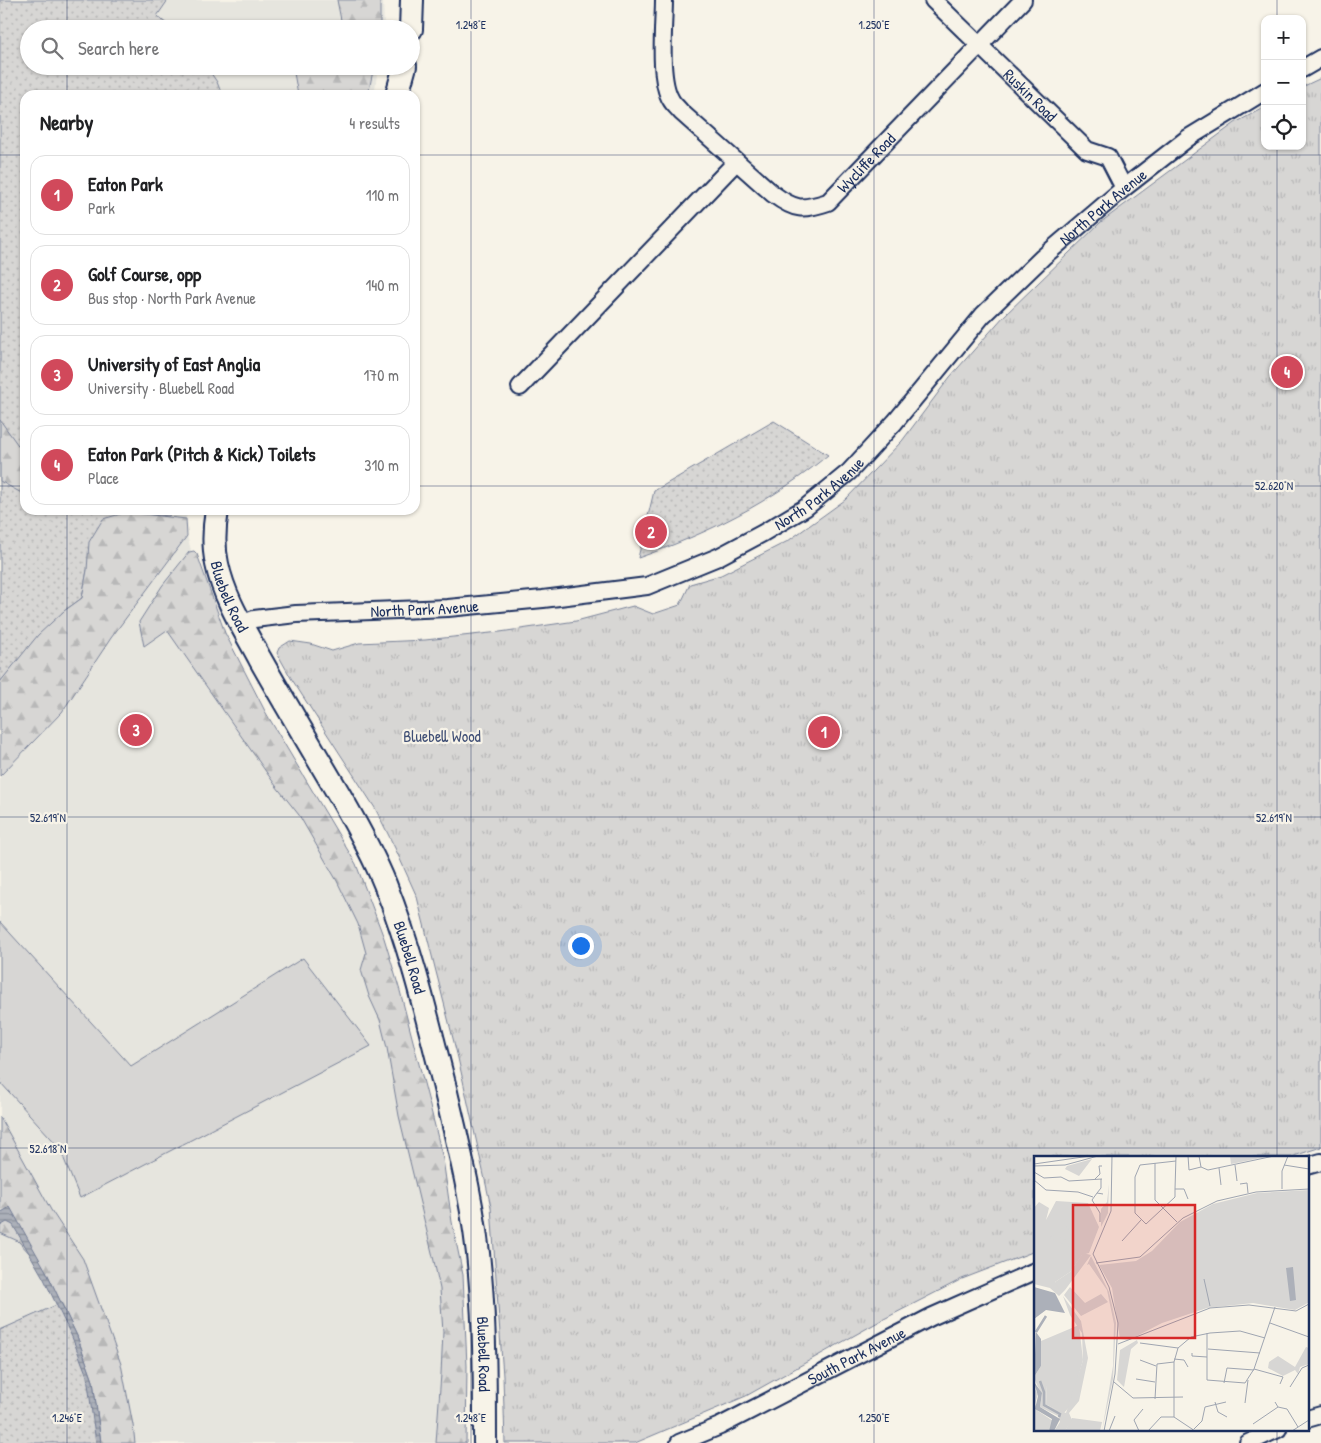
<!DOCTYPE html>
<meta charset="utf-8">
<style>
:root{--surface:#fff;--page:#f6f6f6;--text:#202124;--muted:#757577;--line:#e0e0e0;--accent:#d1495b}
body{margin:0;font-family:"Patrick Hand",sans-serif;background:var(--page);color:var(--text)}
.controls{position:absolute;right:15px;top:15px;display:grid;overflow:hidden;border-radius:10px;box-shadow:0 1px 4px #0004}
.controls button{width:45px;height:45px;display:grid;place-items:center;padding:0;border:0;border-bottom:1px solid var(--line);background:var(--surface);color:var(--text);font:25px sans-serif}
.you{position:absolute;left:580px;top:945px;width:18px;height:18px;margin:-12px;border:4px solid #fff;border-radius:50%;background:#1a73e8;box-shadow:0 0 0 8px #1a73e833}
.badge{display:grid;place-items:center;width:32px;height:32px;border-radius:50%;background:var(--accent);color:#fff;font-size:16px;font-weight:700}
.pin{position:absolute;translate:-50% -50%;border:2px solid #fff;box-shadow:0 1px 5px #0006}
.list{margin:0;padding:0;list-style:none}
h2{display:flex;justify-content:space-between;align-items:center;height:65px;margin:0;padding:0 20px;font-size:21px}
h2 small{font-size:16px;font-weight:400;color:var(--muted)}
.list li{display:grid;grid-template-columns:32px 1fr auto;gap:15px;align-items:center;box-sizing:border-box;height:80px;margin:0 10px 10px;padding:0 10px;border:1px solid var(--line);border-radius:15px}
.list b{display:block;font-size:19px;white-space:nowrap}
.list p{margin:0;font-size:16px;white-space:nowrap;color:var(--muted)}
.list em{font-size:16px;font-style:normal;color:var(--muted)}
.icon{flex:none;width:28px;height:28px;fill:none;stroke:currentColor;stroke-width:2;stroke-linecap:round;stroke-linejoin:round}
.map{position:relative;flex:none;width:1321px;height:1443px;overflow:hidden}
.search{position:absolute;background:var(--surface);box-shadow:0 1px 4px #0004;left:20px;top:20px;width:400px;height:55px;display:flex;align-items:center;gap:12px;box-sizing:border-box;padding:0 18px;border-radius:28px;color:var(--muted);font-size:19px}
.panel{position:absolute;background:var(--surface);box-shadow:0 1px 4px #0004;left:20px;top:90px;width:400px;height:425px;border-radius:15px}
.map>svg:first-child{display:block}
.built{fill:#e6e5de}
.grass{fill:url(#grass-dots);stroke:#798299}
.forest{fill:url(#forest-firs);stroke:#798299}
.park{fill:url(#park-tufts);stroke:#798299}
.garden{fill:#d7d6d4;stroke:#798299}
.water{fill:url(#water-rules);stroke:#727c95}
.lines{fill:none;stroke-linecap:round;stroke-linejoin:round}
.street-casing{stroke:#1b2f5e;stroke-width:20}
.secondary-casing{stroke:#1b2f5e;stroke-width:26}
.street{stroke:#f7f3e8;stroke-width:16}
.secondary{stroke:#f7f3e8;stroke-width:22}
.ticks{fill:none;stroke:#1b2f5e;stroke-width:1;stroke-opacity:0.45}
.labels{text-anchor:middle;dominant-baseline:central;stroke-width:4.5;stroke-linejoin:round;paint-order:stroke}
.street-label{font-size:16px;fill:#1b2f5e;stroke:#f7f3e8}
.park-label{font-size:16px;fill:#415076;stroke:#f7f3e8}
.inset-river{fill:none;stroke:#acb0b9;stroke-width:2.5}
.inset-road{fill:none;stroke:#9fa5b1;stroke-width:1}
.view{fill:#d62828;fill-opacity:0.15;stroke:#d62828;stroke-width:2.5}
.inset-edge{fill:none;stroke:#1b2f5e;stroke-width:2.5}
.ticks-label{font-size:12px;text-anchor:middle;fill:#1b2f5e;stroke:#f7f3e8;stroke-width:4.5;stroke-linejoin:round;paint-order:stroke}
</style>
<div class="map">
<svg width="1321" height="1443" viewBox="0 0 1321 1443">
<defs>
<pattern id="grass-dots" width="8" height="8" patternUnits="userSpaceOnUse" patternTransform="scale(1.25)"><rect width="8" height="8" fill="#d7d6d4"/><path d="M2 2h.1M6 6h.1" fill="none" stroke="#b8b8b8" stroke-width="1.8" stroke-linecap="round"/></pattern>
<pattern id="forest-firs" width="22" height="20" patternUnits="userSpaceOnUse" patternTransform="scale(1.25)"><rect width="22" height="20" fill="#d7d6d4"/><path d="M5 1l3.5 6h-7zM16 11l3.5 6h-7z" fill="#b8b8b8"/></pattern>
<pattern id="park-tufts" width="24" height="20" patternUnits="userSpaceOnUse" patternTransform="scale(1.25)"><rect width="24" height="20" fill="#d7d6d4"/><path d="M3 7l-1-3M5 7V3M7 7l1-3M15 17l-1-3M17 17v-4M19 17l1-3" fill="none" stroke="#b8b8b8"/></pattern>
<pattern id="water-rules" width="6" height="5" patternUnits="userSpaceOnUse" patternTransform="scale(1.25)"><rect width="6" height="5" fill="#acb0b9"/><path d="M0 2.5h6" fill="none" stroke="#8b909a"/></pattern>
</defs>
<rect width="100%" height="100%" fill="#f7f3e8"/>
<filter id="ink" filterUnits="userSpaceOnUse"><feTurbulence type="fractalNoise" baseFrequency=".02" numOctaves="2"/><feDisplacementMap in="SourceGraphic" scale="10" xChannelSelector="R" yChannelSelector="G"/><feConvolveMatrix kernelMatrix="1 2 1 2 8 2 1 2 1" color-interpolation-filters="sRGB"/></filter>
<g filter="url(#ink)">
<path class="built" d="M 0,0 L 383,0 L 384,29 L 29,29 L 29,66 L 378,66 L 375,89 L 372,95 L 25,95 L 25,510 L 187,510 L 186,519 L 187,536 L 195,564 L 218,632 L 327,823 L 436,1160 L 460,1443 L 0,1443 Z"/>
<path class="grass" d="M 0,0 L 168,0 L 157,16 L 173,29 L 29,29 L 29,66 L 206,66 L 217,82 L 222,95 L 25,95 L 25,510 L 171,510 L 169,516 L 127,512 L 87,570 L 82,598 L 64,611 L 0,682 Z
M 774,421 L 828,455 C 770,503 709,533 638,558 L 654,491 Z
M 61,1303 L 93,1381 L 101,1443 L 0,1443 L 0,1330 Z"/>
<path class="forest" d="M 337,0 L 380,0 L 380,29 L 329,29 L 342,25 Z
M 306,66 L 374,66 L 368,95 L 298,95 L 294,73 Z
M 0,420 L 25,455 L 25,495 L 0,481 Z
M 127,512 L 186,519 L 187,536 L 111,638 L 62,712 L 0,776 L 0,682 L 38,635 L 64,611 L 82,598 L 87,570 L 89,542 L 103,519 Z
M 194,551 L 197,554 L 225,633 L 266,713 L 356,864 L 384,938 L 400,991 L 432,1114 L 443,1159 L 452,1222 L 463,1275 L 467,1366 L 466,1443 L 436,1443 L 441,1374 L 443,1332 L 440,1289 L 434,1261 L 399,1116 L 387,1048 L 380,1020 L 369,996 L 361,970 L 366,953 L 358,924 L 337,881 L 299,815 L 276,786 L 167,630 L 144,646 L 139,622 L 162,586 L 189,552 Z
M 0,1117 L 51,1210 L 83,1259 L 121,1364 L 133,1425 L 135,1443 L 101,1443 L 93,1381 L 77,1336 L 61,1303 L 46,1271 L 18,1241 L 0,1233 Z"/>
<path class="park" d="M 1321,78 L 1321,1147 L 1291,1157 L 1035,1157 L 1035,1251 L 962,1279 L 880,1321 L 746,1396 L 635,1443 L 505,1443 L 503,1376 L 491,1207 L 458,1058 L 417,897 L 395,848 L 375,808 L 291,678 L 277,653 L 279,648 L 290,641 L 311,644 L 332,651 L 359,643 L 425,640 L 500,632 L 576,621 L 633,606 L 653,614 L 680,605 L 690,584 L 721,575 L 788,541 L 845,500 L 902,441 L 950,377 L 1004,316 L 1101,222 L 1235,123 L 1265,107 L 1265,146 L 1302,146 L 1302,87 Z"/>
<path class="garden" d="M 0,922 L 131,1066 L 303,958 L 371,1046 L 80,1198 L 59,1147 L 0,1082 Z"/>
<path class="water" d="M 10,1207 L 46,1271 L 77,1336 L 93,1381 L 101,1443 L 96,1443 L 87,1376 L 72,1337 L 44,1279 L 13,1225 L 7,1222 L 0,1226 L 0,1213 Z"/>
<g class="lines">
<g class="street-casing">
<g id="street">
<path id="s1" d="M 664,0 C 664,25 658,79 671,100 C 673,104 678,108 681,112 L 773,194 C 796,211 802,210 828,202 L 1023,0"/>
<path id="s2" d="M 933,0 L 1087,150 L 1108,157 L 1124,188"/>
<path d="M 1302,69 L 1321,58"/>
<path d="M 520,387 L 736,162"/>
<path id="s3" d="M 241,624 L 254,619 L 296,614 L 448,608 L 543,599 L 647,586 L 718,557 L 763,533 L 805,508 L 849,472 L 895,422 L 983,315 L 1043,257 L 1124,188 L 1188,138 L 1265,91"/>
<path d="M 1307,1166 L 1321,1162"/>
<path d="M 1307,1419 L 1321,1415"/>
<path id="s4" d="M 679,1443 L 720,1426 L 931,1317 L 1035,1271"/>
<path d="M 1248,1443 L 1278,1429"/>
</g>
</g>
<g class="secondary-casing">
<g id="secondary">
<path d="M 411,29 L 412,0"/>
<path d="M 397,95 L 405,66"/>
<path id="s5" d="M 217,510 C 214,528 213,546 217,564 C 224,598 244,629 260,659 C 286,705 313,750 340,796 C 356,824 373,854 385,884 C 411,949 427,1017 444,1084 C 459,1147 475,1210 480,1274 C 485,1330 485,1387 485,1443"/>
</g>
</g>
<use href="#street" class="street"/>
<use href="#secondary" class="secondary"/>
</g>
</g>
<path class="ticks" d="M 67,0 L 67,29M 471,0 L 471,1443M 874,0 L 874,1443M 1277,0 L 1277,19M 67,66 L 67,95M 1277,146 L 1277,1157M 0,155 L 25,155M 415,155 L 1321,155M 0,486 L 25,486M 415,486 L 1321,486M 67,510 L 67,1443M 0,817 L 1321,817M 0,1148 L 1321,1148M 1277,1429 L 1277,1443"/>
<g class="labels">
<g class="street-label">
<text stroke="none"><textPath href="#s2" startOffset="136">Ruskin Road</textPath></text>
<text stroke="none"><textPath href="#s1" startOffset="354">Wycliffe Road</textPath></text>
<text stroke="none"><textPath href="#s3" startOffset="1010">North Park Avenue</textPath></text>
<text stroke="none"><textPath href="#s3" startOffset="605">North Park Avenue</textPath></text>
<text stroke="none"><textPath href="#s5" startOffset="89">Bluebell Road</textPath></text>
<text stroke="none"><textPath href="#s3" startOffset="185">North Park Avenue</textPath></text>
<text stroke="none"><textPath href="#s5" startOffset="494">Bluebell Road</textPath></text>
<text stroke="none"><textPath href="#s5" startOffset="899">Bluebell Road</textPath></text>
<text stroke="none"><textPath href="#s4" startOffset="198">South Park Avenue</textPath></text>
</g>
<g class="park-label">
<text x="442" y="736">Bluebell Wood</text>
</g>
</g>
<g transform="translate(1034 1156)">
<rect width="275" height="275" fill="#f7f3e8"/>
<path d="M 58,3 L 45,20 L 31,13 L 33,10 ZM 22,45 L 54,47 L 65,71 L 55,97 L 48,99 L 36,116 L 21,126 L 31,134 L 25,140 L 16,132 L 0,128 L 0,52 L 5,46 L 15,52 L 12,64 ZM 45,169 L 49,204 L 36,250 L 30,257 L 13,249 L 12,229 L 3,229 L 0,221 L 7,210 L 7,185 ZM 0,232 L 4,238 L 1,248 L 4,255 L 19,265 L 15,275 L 0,275 ZM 38,262 L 68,266 L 66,275 L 31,275 Z" fill="#d7d6d4"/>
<path d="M 75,28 L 74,57 L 67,71 L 67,53 L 73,46 ZM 31,70 L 36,74 L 37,84 L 46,96 L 16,82 L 18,79 L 32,84 L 24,76 ZM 49,97 L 57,99 L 31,134 L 25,133 L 21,126 L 36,116 ZM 57,100 L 75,136 L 82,167 L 79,223 L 68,275 L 79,210 L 80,168 L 73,134 L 55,108 L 53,109 ZM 29,140 L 47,165 L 54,202 L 45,245 L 35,257 L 38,264 L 31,275 L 20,275 L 26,266 L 24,260 L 6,251 L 8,238 L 3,229 L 12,229 L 13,249 L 32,257 L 49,204 L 48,177 L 36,159 ZM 103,184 L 104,187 L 97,193 L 90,231 L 83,224 L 86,194 ZM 272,191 L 275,192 L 275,208 L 266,211 L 264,218 L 261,214 L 249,220 L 234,212 L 235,206 L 244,200 L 261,211 Z" fill="#d7d6d4"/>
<path d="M 275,34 L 275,146 L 272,148 L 261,154 L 219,147 L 173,152 L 128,167 L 95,184 L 86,183 L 78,132 L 65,109 L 102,105 L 118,95 L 146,66 L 179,48 L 223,37 Z" fill="#d7d6d4"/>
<path d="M 196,0 L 237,0 L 197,8 ZM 274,120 L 275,138 L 266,139 L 264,121 ZM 36,131 L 51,147 L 67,138 L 74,146 L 47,160 L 30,139 Z" fill="#d7d6d4"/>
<path d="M 259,111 L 262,144 L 256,145 L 252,112 ZM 0,131 L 21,137 L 31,157 L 12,154 L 0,163 ZM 2,176 L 7,183 L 7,210 L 0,221 ZM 0,226 L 8,237 L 6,251 L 26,263 L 20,275 L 15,275 L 18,263 L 1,253 L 4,240 Z" fill="#acb0b9"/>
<path class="inset-river" d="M 2,176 L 12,160M 6,225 L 10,236 L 10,249 L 26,258 L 25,261"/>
<path class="inset-road" d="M 154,0 L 155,14 L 167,11M 165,0 L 167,11 L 174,14 L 240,0M 142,5 L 106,9 L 101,21 L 101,57 L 112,68 L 141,41 L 141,33 L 142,0M 121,7 L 121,44 L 143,66M 0,8 L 56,0M 201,9 L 203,25M 250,9 L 275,13M 0,10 L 31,9 L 64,0M 185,12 L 187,29M 0,16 L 10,22 L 27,21 L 35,25 L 68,23M 61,23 L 66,18 L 65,10 L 68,10M 0,24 L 12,34 L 44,36 L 59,41M 206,28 L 213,27 L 214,37M 141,33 L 150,33 L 154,43M 248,33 L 248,15 L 254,0M 63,37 L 67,32 L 67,23M 66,66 L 66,57 L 58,44 L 63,37 L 69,38M 88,85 L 107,64M 62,107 L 106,101 L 149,62 L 183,45 L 222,36 L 275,33M 170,123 L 176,150M 236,167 L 275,181M 173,177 L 173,224 L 211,227 L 220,213 L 241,151M 106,187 L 144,192M 84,188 L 176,152 L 215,149 L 262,155 L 275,148M 174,193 L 226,197M 158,197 L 158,200 L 173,201M 140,203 L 150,204 L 154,211M 106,204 L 122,210M 220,213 L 249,221 L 246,228M 102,223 L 121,226M 80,226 L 99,242 L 149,241M 190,227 L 193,212 L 220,214M 256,231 L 268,212 L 275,209M 121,243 L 123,208 L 140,206M 181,246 L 184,256 L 193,261M 241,246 L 244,251 L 253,253 L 264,271M 211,247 L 214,224M 219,268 L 244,251M 160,273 L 168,265 L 171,251 L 192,246M 70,275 L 81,218 L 84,167 L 75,131 L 59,98 L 77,55 L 78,0M 75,275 L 81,260M 105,275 L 100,264 L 109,253M 114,275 L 127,261 L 140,261M 161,275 L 140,261 L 140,206 L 144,192 L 157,181 L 176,177 L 206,175 L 231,182M 258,275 L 275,264"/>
<path class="view" d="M 39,49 L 161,49 L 161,182 L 39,182 Z"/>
<rect width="275" height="275" class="inset-edge"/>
</g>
<g class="ticks-label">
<text x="471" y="29">1.248°E</text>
<text x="874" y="29">1.250°E</text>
<text x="1274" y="490">52.620°N</text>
<text x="48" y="822">52.619°N</text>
<text x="1274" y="822">52.619°N</text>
<text x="48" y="1153">52.618°N</text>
<text x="67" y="1422">1.246°E</text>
<text x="471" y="1422">1.248°E</text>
<text x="874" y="1422">1.250°E</text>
</g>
</svg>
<div class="controls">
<button>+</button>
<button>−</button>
<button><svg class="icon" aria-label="locate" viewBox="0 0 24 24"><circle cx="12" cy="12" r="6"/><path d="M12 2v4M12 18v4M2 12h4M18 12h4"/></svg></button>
</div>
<div class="you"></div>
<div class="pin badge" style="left:824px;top:732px">1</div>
<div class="pin badge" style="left:651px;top:532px">2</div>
<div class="pin badge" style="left:136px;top:730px">3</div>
<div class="pin badge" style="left:1287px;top:372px">4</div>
<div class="search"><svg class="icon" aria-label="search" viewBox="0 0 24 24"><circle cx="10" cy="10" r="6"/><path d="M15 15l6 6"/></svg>Search here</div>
<section class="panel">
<h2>Nearby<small>4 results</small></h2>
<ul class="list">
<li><span class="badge">1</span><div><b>Eaton Park</b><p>Park</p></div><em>110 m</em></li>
<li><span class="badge">2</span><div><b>Golf Course, opp</b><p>Bus stop · North Park Avenue</p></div><em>140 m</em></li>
<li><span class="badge">3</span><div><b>University of East Anglia</b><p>University · Bluebell Road</p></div><em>170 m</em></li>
<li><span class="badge">4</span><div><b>Eaton Park (Pitch &amp; Kick) Toilets</b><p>Place</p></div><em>310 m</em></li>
</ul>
</section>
</div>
